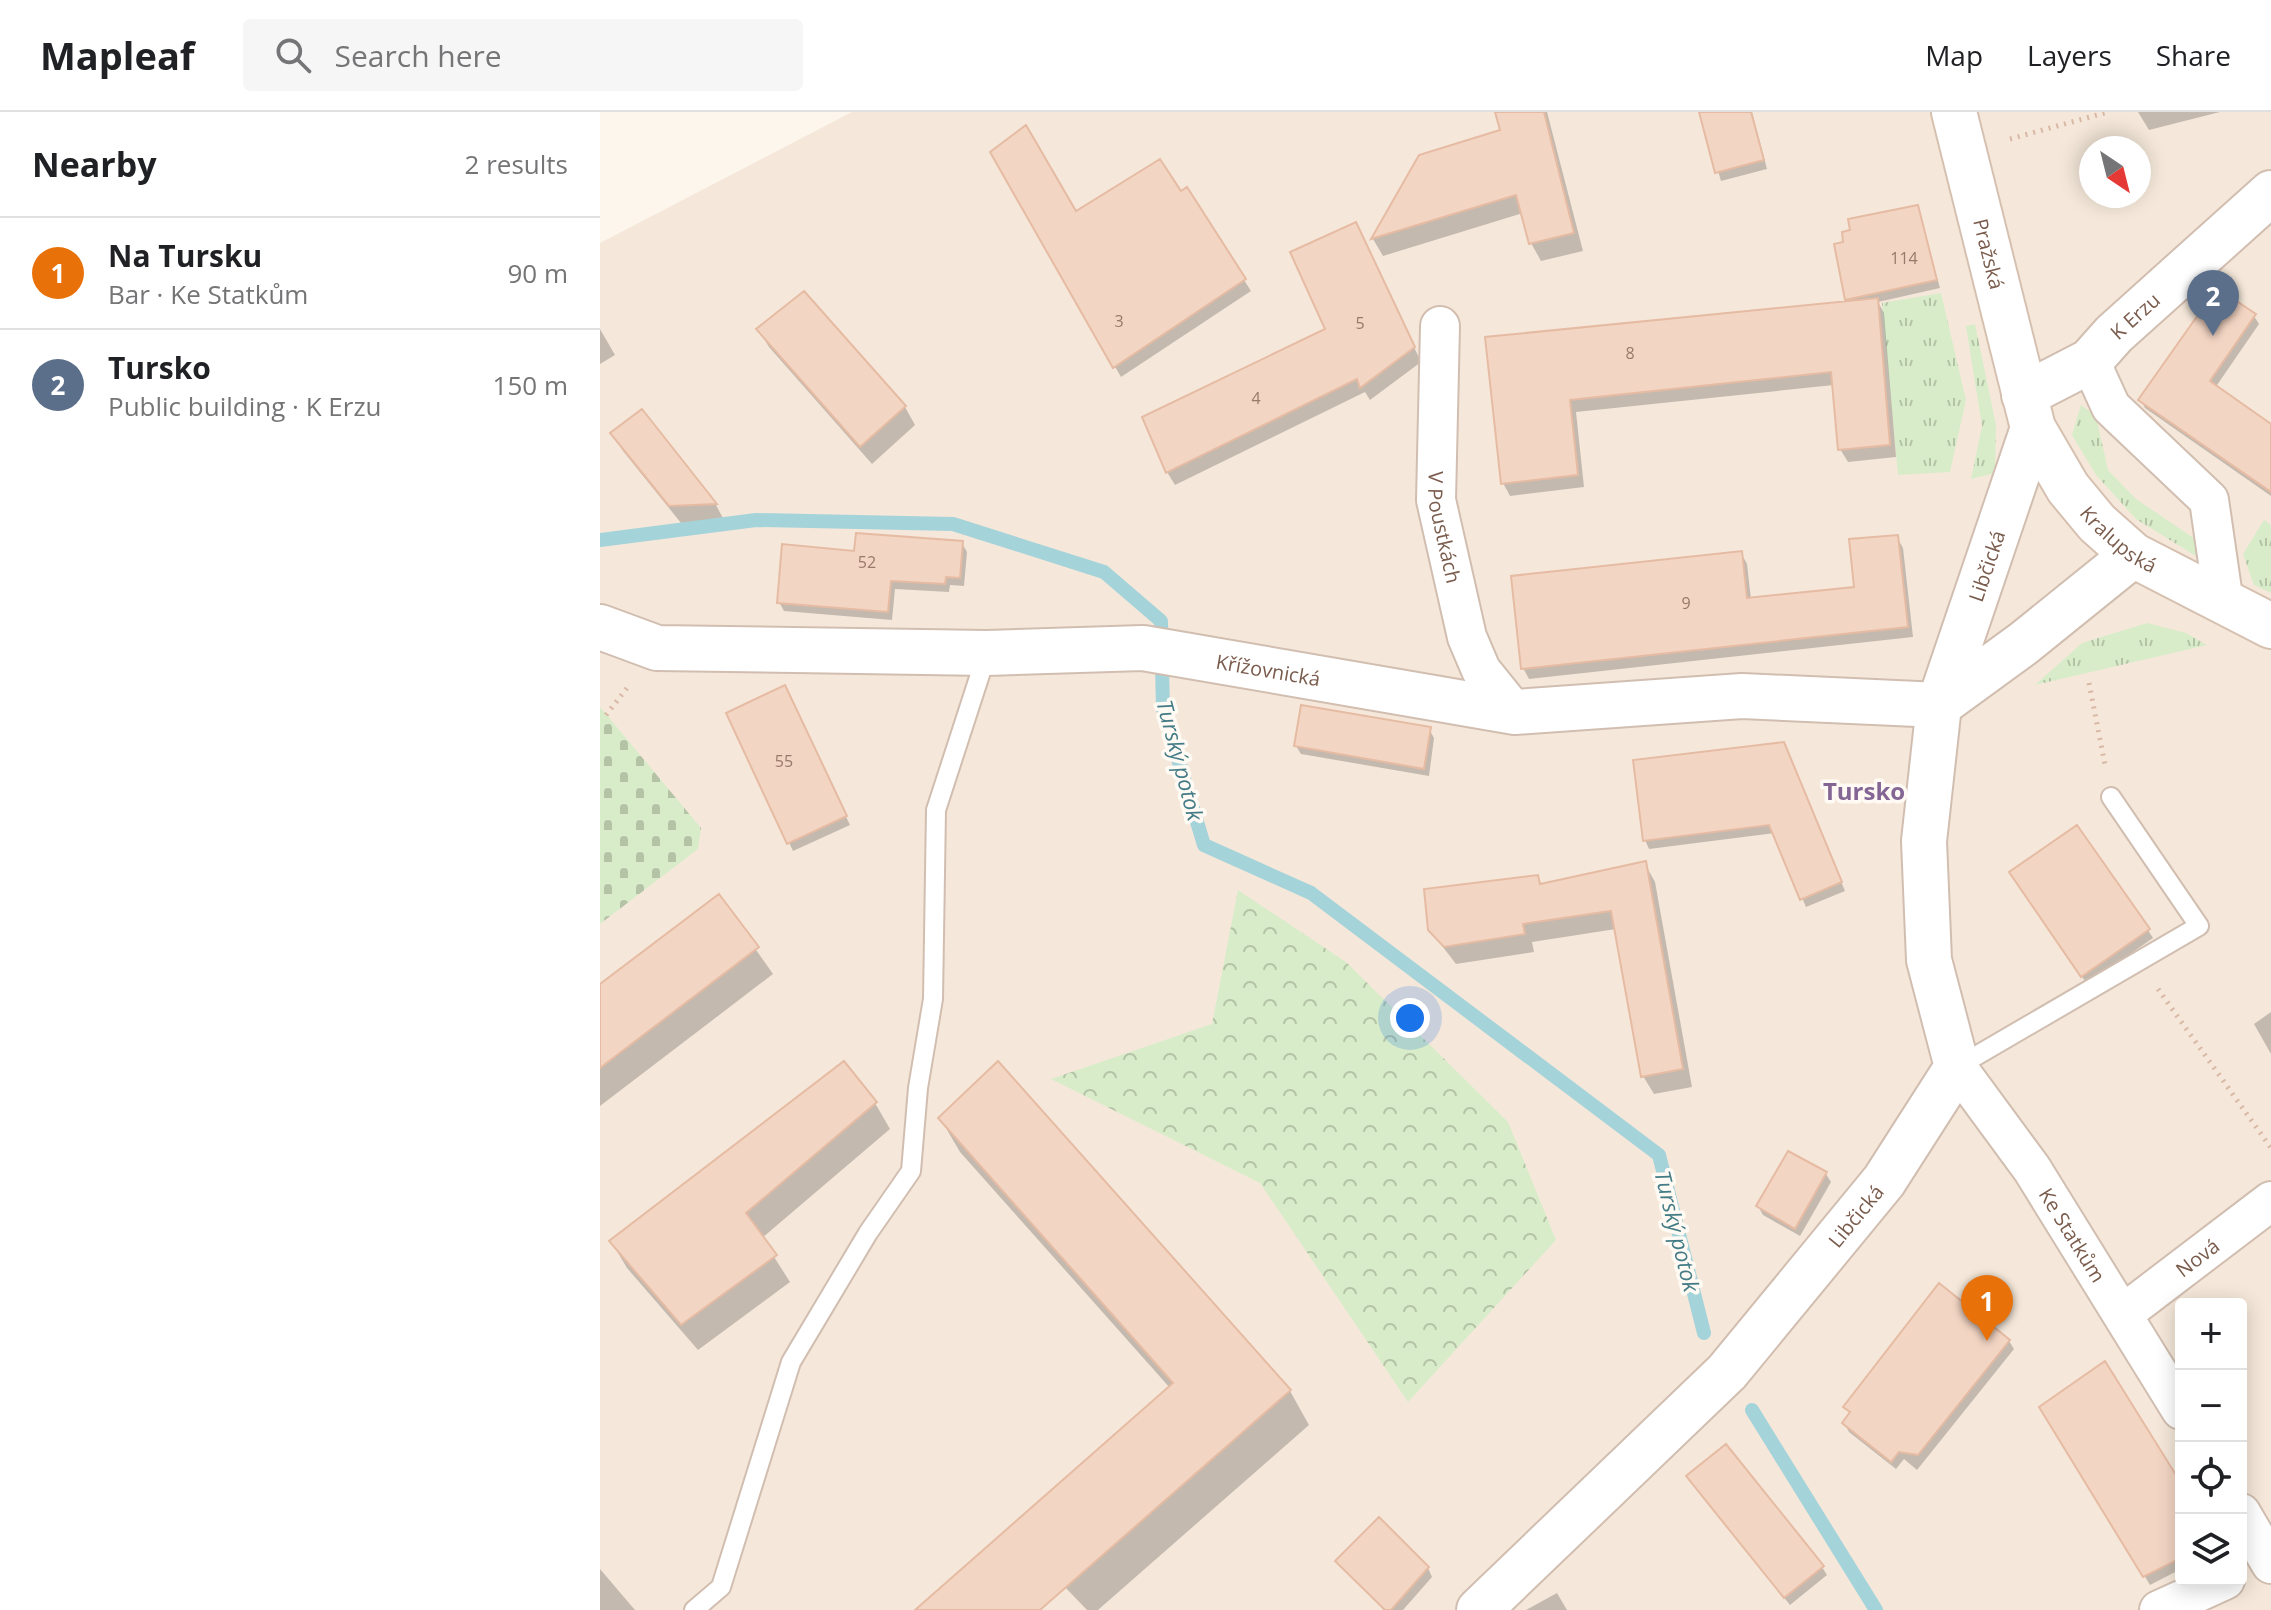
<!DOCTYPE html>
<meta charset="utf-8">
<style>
:root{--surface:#fff;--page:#f6f6f6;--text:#202124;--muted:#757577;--line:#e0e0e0;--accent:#e76f51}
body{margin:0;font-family:"Open Sans",sans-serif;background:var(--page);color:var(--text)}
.controls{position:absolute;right:24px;bottom:24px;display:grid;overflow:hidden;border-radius:8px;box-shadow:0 4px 20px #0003}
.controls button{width:72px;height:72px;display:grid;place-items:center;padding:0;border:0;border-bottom:2px solid var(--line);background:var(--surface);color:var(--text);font:40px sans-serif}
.compass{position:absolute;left:1479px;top:24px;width:72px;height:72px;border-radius:50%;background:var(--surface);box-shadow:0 4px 20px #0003;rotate:145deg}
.you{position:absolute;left:810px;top:906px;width:28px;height:28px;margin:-20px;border:6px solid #fff;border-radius:50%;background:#1a73e8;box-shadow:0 0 0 12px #1a73e833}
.badge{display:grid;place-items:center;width:52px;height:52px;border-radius:50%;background:var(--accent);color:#fff;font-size:26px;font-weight:700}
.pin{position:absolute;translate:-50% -66px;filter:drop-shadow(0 2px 4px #0008)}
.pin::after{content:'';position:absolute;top:42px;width:28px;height:24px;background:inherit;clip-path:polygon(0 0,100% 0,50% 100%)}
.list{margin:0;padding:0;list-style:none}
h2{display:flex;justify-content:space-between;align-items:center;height:104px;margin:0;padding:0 32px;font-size:34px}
h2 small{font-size:26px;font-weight:400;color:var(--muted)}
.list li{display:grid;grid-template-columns:52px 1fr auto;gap:24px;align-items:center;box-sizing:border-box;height:112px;padding:0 32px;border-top:2px solid var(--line)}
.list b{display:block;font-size:30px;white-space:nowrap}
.list p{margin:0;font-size:26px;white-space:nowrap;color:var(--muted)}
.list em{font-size:26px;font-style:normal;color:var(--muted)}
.icon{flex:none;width:44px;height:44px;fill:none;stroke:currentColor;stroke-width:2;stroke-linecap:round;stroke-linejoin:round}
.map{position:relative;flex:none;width:1671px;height:1498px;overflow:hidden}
header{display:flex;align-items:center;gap:48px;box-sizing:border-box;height:112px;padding:0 40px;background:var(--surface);border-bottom:2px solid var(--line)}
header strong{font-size:38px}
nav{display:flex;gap:44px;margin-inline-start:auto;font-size:28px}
.search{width:560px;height:72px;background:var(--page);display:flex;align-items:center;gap:20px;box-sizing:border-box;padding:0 28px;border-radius:8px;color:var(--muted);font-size:30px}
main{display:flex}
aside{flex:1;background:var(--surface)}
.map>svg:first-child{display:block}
.residential{fill:#f5e8da;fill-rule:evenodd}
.grass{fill:url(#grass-tufts)}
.forest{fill:url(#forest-crowns)}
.cemetery{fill:url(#cemetery-stones)}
.shadow{fill:#0003}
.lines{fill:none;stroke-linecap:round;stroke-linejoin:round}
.stream{stroke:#a5d3da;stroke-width:14}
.building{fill:#f3d5c3;stroke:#e6bba3;stroke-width:2}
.service-casing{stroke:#d1beb0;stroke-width:22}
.minor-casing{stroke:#d1beb0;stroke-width:42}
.tertiary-casing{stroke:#d1beb0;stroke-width:48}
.secondary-casing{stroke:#d6c0b0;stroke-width:48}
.path{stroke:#d9b8a5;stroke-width:5;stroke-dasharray:2 6;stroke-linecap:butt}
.service{stroke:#fff;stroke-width:18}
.minor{stroke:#fff;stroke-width:38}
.tertiary{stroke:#fff;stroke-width:44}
.secondary{stroke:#fff;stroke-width:44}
.labels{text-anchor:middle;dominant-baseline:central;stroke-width:7;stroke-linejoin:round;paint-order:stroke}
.number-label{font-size:16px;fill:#987a6a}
.street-label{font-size:20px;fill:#7a5c4d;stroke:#fffaf3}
.water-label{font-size:22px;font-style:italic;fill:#437c86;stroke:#fffaf3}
.quarter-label{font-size:24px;font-weight:bold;fill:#846695;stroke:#fffaf3}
</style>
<header>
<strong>Mapleaf</strong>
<div class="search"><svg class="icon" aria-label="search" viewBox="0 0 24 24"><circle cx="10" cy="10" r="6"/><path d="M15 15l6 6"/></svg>Search here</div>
<nav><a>Map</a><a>Layers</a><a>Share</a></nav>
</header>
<main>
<aside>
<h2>Nearby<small>2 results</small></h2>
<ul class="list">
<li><span class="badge" style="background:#e8710a">1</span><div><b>Na Tursku</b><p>Bar · Ke Statkům</p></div><em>90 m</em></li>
<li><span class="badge" style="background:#5c6f8a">2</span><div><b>Tursko</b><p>Public building · K Erzu</p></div><em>150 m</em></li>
</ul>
</aside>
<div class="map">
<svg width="1671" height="1498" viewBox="0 0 1671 1498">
<defs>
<pattern id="grass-tufts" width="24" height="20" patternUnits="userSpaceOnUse" patternTransform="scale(2)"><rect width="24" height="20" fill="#d8ecc9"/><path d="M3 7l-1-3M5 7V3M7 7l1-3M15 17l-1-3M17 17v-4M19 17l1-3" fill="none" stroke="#b4c2a5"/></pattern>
<pattern id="forest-crowns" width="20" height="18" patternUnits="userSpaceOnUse" patternTransform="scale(2)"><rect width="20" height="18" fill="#d8ecc9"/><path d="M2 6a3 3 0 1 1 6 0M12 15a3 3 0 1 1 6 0" fill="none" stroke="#b4c2a5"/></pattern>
<pattern id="cemetery-stones" width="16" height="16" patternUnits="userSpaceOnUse" patternTransform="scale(2)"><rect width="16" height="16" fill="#d8ecc9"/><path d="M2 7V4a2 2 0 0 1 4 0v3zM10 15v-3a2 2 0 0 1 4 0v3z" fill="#b4c2a5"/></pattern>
</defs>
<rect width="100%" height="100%" fill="#fdf6ec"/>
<path class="residential" d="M 252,0 L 1671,0 L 1671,1498 L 0,1498 L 0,131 ZM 1491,36 L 1539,36 L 1539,84 L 1491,84 ZM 1581,1192 L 1641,1192 L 1641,1468 L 1581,1468 Z"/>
<path class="grass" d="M 1341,181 L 1366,288 L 1350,360 L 1298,363 L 1282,191 Z
M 1375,212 L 1396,313 L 1395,361 L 1371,367 L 1382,314 L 1366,214 Z
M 1481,293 L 1496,304 L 1508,358 L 1536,387 L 1598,429 L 1599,446 L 1536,407 L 1496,363 L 1472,323 Z
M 1664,408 L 1671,413 L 1671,481 L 1654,473 L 1643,442 Z
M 1547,511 L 1586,521 L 1607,533 L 1435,573 L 1482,531 Z"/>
<path class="forest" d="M 638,778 L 746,850 L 908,1010 L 956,1128 L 808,1290 L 660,1071 L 451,967 L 612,912 Z"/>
<path class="cemetery" d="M 0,595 L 101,716 L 98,737 L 0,812 Z"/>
<path class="shadow" d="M 897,0 L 947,0 L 983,139 L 941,149 L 931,131 L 923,101 L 783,144 L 773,127 L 820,45 L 902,19 Z
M 1101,0 L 1152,0 L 1167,57 L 1121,69 Z
M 1538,0 L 1620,0 L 1549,18 Z
M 392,41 L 476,102 L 580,82 L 587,78 L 651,179 L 521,265 Z
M 1317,95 L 1340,176 L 1278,190 L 1284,201 L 1296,345 L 1248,350 L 1240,337 L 1234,273 L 976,300 L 984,375 L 910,384 L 903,371 L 887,226 L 1249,191 L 1247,187 Z
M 763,126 L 821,250 L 770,288 L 765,280 L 575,373 L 567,360 L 728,217 Z
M 204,182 L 305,295 L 315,313 L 272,352 L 169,235 L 158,217 Z
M 1654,204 L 1659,212 L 1615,276 L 1671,314 L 1671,384 L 1545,296 L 1541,288 Z
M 0,217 L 15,243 L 0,252 Z
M 42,300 L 116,393 L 125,410 L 81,411 L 23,339 L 13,321 Z
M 1297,425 L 1303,436 L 1313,525 L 929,567 L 923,556 L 1141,441 L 1147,452 L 1151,488 L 1256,477 Z
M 362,431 L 367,440 L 364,474 L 350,473 L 349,480 L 295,477 L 292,508 L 184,499 L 179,490 L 256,441 Z
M 189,584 L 250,713 L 193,739 L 129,602 Z
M 829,617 L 834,626 L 829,664 L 701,642 L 696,634 Z
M 1188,641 L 1245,779 L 1206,795 L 1175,721 L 1049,737 L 1045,728 Z
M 1045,752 L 1055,770 L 1092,975 L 1054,982 L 1043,964 L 1016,817 L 932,830 L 934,840 L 856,852 L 829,817 L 937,765 L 942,773 Z
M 1416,769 L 1548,818 L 1553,826 L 1487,872 Z
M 119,785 L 173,862 L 0,994 L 0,875 Z
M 1671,900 L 1671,942 L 1654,912 Z
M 275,991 L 290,1017 L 162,1126 L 190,1170 L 98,1238 L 27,1156 L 11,1129 Z
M 340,1006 L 690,1279 L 709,1313 L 498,1498 L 487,1498 L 436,1445 L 570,1276 L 360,1040 Z
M 1226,1062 L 1231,1070 L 1200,1124 L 1163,1103 L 1158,1094 Z
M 1409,1229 L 1414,1237 L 1317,1358 L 1304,1347 L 1296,1357 L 1249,1320 L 1244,1311 L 1251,1303 L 1246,1295 Z
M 1442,1295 L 1581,1375 L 1581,1457 L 1550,1473 Z
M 1094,1373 L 1222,1455 L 1227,1463 L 1190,1493 Z
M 738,1449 L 828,1456 L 832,1465 L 803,1498 L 784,1498 Z
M 0,1457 L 35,1498 L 0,1498 Z
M 957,1481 L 967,1498 L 926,1498 Z"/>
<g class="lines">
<path class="stream" d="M 0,428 L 156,408 L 353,412 L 504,460 L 561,509 L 563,597 L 604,733 L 711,781 L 1059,1043 L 1104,1221
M 1152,1298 L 1276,1498"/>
</g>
<path class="building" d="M 895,0 L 944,0 L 974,121 L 929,132 L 916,83 L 771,127 L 819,43 L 900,18 Z
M 1099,0 L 1151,0 L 1164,48 L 1115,61 Z
M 426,13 L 476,99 L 560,47 L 581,79 L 587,75 L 646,167 L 513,256 L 390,40 Z
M 1318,93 L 1337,168 L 1245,188 L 1234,132 L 1243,130 L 1242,120 L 1250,118 L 1248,107 Z
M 756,110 L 815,235 L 760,276 L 757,267 L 566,361 L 542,305 L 725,217 L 690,140 Z
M 1617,176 L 1656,202 L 1610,269 L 1671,312 L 1671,380 L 1538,288 Z
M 204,179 L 306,294 L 260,335 L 156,217 Z
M 1278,186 L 1290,333 L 1238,338 L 1231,260 L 970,288 L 978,363 L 901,372 L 885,225 Z
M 42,297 L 117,392 L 69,394 L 10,321 Z
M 256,421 L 363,429 L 360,466 L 346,465 L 345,472 L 291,469 L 288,500 L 177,491 L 182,432 L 254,439 Z
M 1298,423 L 1308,515 L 921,557 L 911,464 L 1142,439 L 1147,486 L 1254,475 L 1249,427 Z
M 185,573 L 247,704 L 187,732 L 126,601 Z
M 701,593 L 831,615 L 824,657 L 694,634 Z
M 1184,630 L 1242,770 L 1200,788 L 1169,713 L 1043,729 L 1033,648 Z
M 1477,713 L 1550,817 L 1481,865 L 1409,760 Z
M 1046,749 L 1083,957 L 1041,965 L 1011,799 L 923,812 L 925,822 L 844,835 L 828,818 L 824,777 L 938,763 L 940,772 Z
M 119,782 L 159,835 L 0,956 L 0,872 Z
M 244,949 L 277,990 L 146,1101 L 177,1143 L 81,1213 L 9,1129 Z
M 398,949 L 691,1278 L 440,1498 L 315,1498 L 573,1271 L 338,1006 Z
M 1188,1039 L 1227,1060 L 1195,1117 L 1156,1094 Z
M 1339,1171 L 1410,1228 L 1318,1343 L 1299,1340 L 1291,1350 L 1242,1311 L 1250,1300 L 1243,1295 Z
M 1505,1249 L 1581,1371 L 1581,1446 L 1543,1465 L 1439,1295 Z
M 1126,1332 L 1224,1454 L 1184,1486 L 1086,1364 Z
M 779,1405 L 829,1455 L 791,1498 L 785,1498 L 735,1449 Z"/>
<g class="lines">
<g class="service-casing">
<path id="service" d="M 1357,955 L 1599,814 L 1511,685
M 94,1498 L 121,1475 L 191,1250 L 268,1121 L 311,1059 L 318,976 L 333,887 L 336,698 L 387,541"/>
</g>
<g class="minor-casing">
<g id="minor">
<path id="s1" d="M 840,214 L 836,388 L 867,525 L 881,558 L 915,600"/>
<path d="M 1490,249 L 1511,295 L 1609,388 L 1624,492"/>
<path id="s2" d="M 1357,955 L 1432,1057 L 1581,1298"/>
<path id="s3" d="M 1524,1201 L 1671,1089"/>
<path d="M 1641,1401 L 1671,1452"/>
<path d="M 1559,1498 L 1625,1468"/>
</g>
</g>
<g class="tertiary-casing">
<g id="tertiary">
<path id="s4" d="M 1424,283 L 1490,249 L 1514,222 L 1671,81"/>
<path id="s5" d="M 0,515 L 57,536 L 387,541 L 543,536 L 915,600 L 1142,584 L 1339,593"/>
<path d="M 1339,593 L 1424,531 L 1533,443"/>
<path id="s6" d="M 879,1498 L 1127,1260 L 1284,1069 L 1357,955 L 1329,848 L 1324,729 L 1339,593 L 1433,316"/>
</g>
</g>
<g class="secondary-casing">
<g id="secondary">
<path id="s7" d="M 1354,0 L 1433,316 L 1468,376 L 1497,411 L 1533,443 L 1671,514"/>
</g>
</g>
<path class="path" d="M 1410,27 L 1508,0
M 1489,571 L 1505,653
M 6,603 L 27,576
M 1558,877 L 1671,1036"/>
<use href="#service" class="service"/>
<use href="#minor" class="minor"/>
<use href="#tertiary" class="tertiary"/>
<use href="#secondary" class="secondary"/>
</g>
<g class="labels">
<g class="number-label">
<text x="1304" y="146">114</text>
<text x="519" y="209">3</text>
<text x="760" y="211">5</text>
<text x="1030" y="241">8</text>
<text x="656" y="286">4</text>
<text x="267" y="450">52</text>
<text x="1086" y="491">9</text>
<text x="184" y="649">55</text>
</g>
<g class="street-label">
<text stroke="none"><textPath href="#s7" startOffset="146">Pražská</textPath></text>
<text stroke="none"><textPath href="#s4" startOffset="138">K Erzu</textPath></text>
<text stroke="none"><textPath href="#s1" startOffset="202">V Poustkách</textPath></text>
<text stroke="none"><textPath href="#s7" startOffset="468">Kralupská</textPath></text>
<text stroke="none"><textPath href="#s6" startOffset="1240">Libčická</textPath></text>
<text stroke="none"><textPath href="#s5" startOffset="674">Křížovnická</textPath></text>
<text stroke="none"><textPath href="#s6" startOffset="546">Libčická</textPath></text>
<text stroke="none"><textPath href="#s2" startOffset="204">Ke Statkům</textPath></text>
<text stroke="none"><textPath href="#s3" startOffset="92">Nová</textPath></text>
</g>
<g class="water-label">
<text transform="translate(581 648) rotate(75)">Turský potok</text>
<text transform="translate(1078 1119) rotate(76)">Turský potok</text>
</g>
<g class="quarter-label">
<text x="1264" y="678">Tursko</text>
</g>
</g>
</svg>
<div class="controls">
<button>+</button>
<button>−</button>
<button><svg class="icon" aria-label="locate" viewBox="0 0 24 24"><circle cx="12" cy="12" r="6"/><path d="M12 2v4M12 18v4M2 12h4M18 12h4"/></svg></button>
<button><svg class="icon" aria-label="layers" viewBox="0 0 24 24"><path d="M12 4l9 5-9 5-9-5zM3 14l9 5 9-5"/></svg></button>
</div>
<svg class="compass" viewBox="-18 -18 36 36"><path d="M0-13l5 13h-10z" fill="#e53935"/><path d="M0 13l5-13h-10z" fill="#757577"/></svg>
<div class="you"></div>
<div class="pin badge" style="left:1387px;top:1229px;background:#e8710a">1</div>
<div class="pin badge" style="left:1613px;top:224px;background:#5c6f8a">2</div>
</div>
</main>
